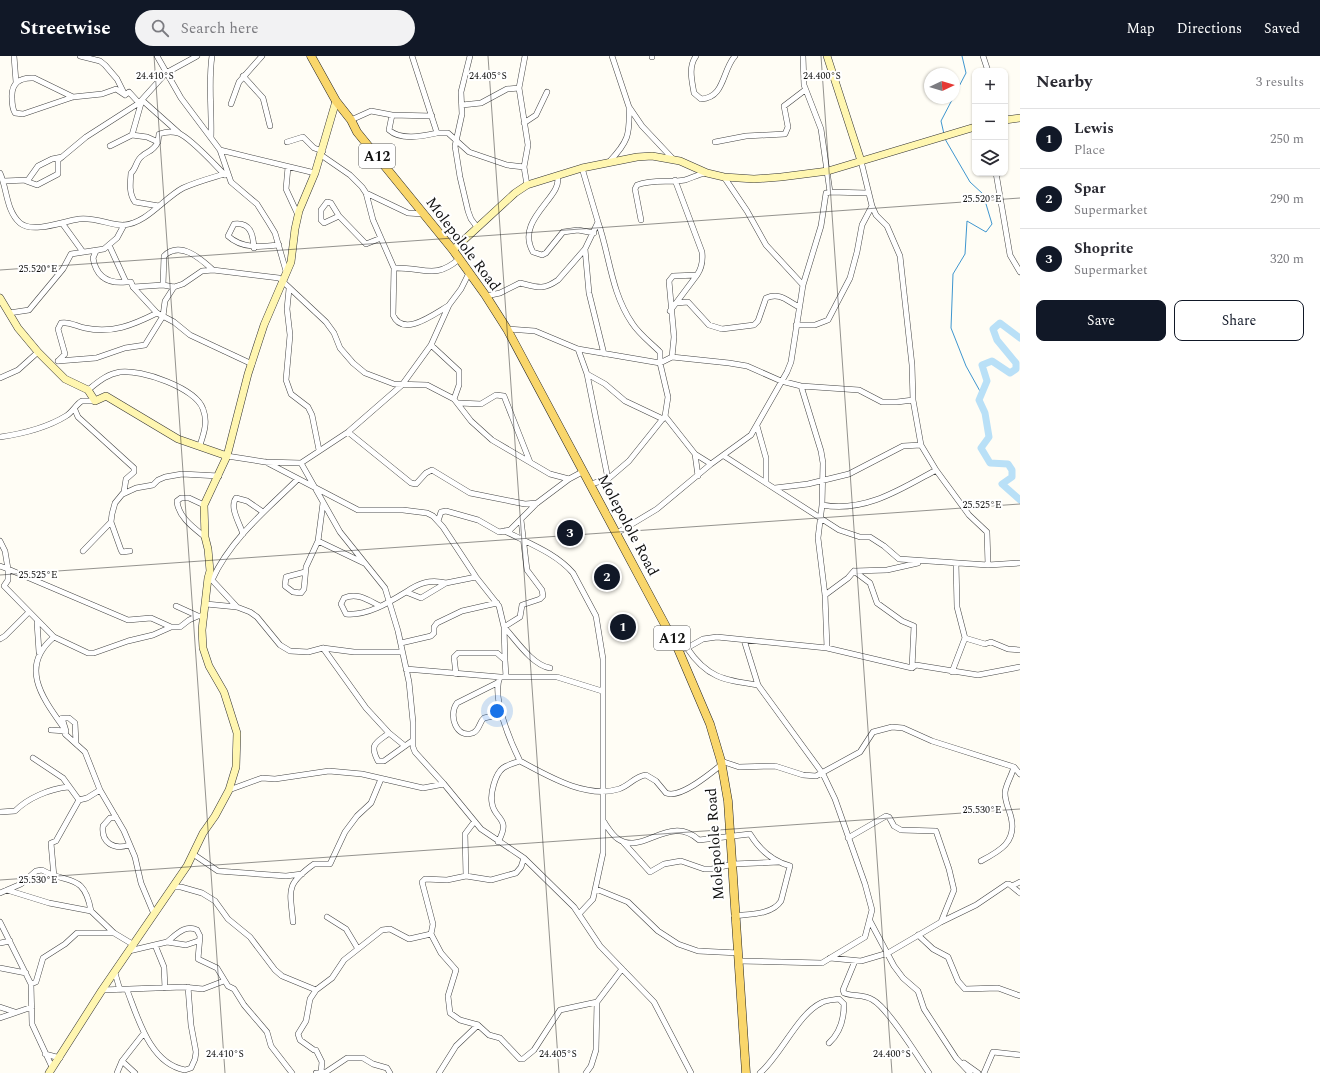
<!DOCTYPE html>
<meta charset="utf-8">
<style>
:root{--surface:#fff;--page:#f2f2f3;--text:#2b2b33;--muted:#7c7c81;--line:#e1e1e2;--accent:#111827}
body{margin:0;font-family:Spectral,serif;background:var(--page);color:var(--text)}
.controls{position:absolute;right:12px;top:12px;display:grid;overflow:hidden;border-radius:8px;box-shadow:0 1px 3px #0004}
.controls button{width:36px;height:36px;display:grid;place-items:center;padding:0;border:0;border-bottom:1px solid var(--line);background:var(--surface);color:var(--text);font:20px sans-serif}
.compass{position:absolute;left:924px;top:12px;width:36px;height:36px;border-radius:50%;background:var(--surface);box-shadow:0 1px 3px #0004;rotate:86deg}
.you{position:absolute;left:497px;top:655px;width:14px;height:14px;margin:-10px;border:3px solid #fff;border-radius:50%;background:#1a73e8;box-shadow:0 0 0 6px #1a73e833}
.badge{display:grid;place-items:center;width:26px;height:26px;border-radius:50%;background:var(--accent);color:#fff;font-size:13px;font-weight:700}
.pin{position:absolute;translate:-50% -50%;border:2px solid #fff;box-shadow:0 1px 4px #0006}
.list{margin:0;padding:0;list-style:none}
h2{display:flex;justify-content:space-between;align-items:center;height:52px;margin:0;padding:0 16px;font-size:17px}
h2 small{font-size:13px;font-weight:400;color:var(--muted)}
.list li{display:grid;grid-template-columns:26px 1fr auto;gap:12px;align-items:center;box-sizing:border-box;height:60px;padding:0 16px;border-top:1px solid var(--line)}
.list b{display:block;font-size:15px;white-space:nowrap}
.list p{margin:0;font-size:13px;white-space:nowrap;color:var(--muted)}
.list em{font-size:13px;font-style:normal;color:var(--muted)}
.actions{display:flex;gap:8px;padding:12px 16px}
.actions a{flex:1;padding:9px 0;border:1px solid var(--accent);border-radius:8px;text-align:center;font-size:14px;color:var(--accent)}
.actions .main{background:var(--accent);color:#fff}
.icon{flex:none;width:22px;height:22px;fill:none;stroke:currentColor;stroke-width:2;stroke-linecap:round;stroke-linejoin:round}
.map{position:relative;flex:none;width:1020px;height:1017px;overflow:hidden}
header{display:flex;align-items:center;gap:24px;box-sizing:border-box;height:56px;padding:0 20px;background:var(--accent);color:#fff}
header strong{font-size:19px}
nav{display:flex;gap:22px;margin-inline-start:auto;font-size:14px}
.search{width:280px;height:36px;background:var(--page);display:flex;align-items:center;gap:10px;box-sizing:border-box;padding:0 14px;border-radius:22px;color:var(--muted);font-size:15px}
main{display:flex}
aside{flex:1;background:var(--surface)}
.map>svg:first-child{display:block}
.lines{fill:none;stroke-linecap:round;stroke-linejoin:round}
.stream{stroke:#3f96cf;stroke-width:1}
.river{stroke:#b9e0f7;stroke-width:7}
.street-casing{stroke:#444;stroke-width:6}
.secondary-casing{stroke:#333;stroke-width:8}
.primary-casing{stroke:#222;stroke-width:9}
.street{stroke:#fff;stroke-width:5}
.secondary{stroke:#fff6b0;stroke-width:7}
.primary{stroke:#f9d66b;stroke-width:8}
.ticks{fill:none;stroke:#111;stroke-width:1;stroke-opacity:0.45}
.labels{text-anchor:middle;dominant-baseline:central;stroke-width:4;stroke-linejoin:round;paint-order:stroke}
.shield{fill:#fff;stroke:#585858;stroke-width:1}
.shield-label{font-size:14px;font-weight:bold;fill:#111}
.street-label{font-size:15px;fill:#111;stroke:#fff}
.ticks-label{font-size:10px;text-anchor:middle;fill:#111;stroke:#fff;stroke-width:4;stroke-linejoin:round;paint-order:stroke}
</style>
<header>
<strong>Streetwise</strong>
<div class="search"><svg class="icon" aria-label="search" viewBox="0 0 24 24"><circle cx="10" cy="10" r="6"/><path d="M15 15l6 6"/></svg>Search here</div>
<nav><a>Map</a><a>Directions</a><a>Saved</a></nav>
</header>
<main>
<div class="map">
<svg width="1020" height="1017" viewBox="0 0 1020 1017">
<rect width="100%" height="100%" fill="#fffdf5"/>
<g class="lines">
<path class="stream" d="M 954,40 L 966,17 L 962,0
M 944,78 L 941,65 L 953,42
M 945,83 L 970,126 L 983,138 L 992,168 L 986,176 L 967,165 L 965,198 L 953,218 L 951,272 L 966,310 L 981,337 L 979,344"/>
<path class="river" d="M 1020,282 L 1000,267 L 993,273 L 997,284 L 1016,307 L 1016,313 L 1010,317 L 992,305 L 982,309 L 987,325 L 979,344 L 985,357 L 989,381 L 981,392 L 990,407 L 1008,408 L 1012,414 L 1012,421 L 1002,428 L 1020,444"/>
<g class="street-casing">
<path id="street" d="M 14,0 L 16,26
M 80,0 L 100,5 L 105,9 L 117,23 L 125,39 L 129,36 L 139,47 L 142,44 L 132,79 L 110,90
M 157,0 L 181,42 L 220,94 L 231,126 L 257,148 L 269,167 L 275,177 L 286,215
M 412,0 L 437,77 L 448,77 L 469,96 L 507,109 L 524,111 L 527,129
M 470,0 L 461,36 L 462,58 L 455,90 L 460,121 L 468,155 L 471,163 L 477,171
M 612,0 L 629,51 L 642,70 L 674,104
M 652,0 L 652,1
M 696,0 C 688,11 692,25 694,37 L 701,43 C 725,42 722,14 735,0
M 983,0 L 988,15
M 243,20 L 263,42 L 270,70
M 73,41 L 34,22 C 20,21 11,27 12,42 C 12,47 12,52 15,57 L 23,58 L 73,41 L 102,38 L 116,33 L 125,39
M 142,44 L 179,77
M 231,48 L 239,26 L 262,0
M 462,49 L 481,47 L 507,33 L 519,32
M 392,59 L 389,74 C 401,85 423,80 437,77
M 351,64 L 371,55 L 392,59 L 432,60
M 524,67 L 536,59 L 547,36
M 132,79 L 147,81 L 158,86 L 159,78 C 165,76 171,75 178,77 C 190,81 215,109 225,119
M 211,82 C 212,55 208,27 212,0
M 158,86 C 152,97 148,94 141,101 C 136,105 136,113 131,117 C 130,128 129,138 135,146 L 159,150
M 287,86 L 303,81 L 314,92 L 323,95
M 715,86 L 746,80 L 785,78 L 788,71 L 784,50 L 805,34
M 220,94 L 315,117
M 321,99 L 350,119 L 362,131 L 366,137 L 373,164 L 394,212
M 861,105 L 872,150 L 876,159 L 887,170 L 900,200 L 912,309 L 913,344
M 609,106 C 628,86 630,79 629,52
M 288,111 L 286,133 L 298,159
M 524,111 L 528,89 L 519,32 L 525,0
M 0,117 C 7,132 6,155 20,167 C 33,178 64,165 79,163 C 97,161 111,170 124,169 C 147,167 164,142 183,132 C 196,126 211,122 224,118
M 996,117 L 1010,199 L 1020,216
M 557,120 C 565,140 514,163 533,196 L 542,199 L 546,197 L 563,176 L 578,174 L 594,177
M 724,121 L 747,155 L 766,189 L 803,229
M 4,125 L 28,124 L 38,110 L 52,103 L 62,101 L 86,81 L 139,47 L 166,17 L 197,0
M 26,125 L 37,129 L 58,118 L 58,104 L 62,101
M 830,136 L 867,137
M 366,137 L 408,157 L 423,158
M 339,160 L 324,167 L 321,164 L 321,154 L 327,146 L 331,147 L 339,160 L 366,188 L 381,182
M 641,164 L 635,133 L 637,129 C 653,123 669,127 685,124 C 692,122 698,118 706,117
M 62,167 L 83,196
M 254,192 C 253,179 251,166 234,168 L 228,180 C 242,193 261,191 279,189
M 585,193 L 589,237 L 604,298
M 99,194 L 96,195 L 93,202 C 96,220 107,228 126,226 L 109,189
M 126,226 L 131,226 L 133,231 L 157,257 L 174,266 L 190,279 L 252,308
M 163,229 L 164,200 C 180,184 201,203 213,214
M 133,231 L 163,229 L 174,231 L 183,228 L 202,215 L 213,214 L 279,222 L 326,266 L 334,277 L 340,292 L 353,307 L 365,317 L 394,328 L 427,329 L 454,343 L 471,365 L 492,384 L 550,418 L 569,423 L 584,415
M 289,233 L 287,253 L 290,279 L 286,324 L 291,338 L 308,351 L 312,359 L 319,394
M 486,240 L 500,237 L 520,227 C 537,231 542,235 558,224 L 585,193 L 598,166 L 582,112
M 676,247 L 697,219
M 448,250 C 434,258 403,282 393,259 L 394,212 C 424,211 435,224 459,203
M 670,255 L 676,247 L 688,246 L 709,269 L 722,273 L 754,269 L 758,265 L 766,242 C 780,236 787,245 799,251
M 9,257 L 29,254 L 63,213 L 71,198 L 104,193 L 117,182 L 124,169
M 796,269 L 815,269 L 828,264 L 850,222 L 857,196 L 862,169 L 872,150
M 507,273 L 535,275 L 578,293 L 660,307 L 660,296 C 651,287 639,278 632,267 C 611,236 610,201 598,166
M 431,289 L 459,315 L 459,329 L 454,343
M 578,293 L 587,318 L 608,423
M 672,301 L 674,281 L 669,225 L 673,220 L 697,219 C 702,212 703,205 702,196 L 675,124
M 58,305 L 96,302 L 125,292 L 145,289 L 163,260 L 165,245 L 174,231
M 58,305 L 65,298 L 58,273 L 61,267 C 70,265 77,271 85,272 C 112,278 133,269 157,257
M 587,318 L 605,328 L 625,345 L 663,363
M 0,322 L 18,314 L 38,296
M 801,330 L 821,395 L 823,407 L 822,449 L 818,482 L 825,539 L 827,592
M 88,334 C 98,326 107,318 120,316 C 141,313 196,332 203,353 C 208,366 204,377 200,389
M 459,347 L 481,348 L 496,339 L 504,340 L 530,406
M 75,354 L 78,361 L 134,412 L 134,416 L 126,423 L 124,436 L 115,447 L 112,458 L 111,466 L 121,494 L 122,496 L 130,495
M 665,360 L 695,398 L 711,408
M 757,370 L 766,402 L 766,427
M 348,376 L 411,427 L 416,428 L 426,417 L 432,414 L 470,437 L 525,448 L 537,447
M 0,381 C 21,378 48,371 66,360 C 73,356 76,348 82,345 L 95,345
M 695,398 L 698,420
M 227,400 L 265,406 L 301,407 L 340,476 L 385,532 L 398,575 L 409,626 L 413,666 L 413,691 L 415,696 L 444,728 L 481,773 L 524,802 L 574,851 L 600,890 L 654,946 L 691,1017
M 724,400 L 839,474 L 860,481 L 870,481 L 884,490 L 899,503 L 988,509 L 1020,507
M 266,406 L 358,454 L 403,454 L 427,457 L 433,460 L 443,471 L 476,521 L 499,550 L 504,571 L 505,604
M 301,407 L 348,376 L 402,329 L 431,289 L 449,249 L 461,233 L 469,217
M 591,428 L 608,423 L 629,405 L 665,360 L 668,341 L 660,307 L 672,301 L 729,307 L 747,310 L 781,325 L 801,330 L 859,334 L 882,346 L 897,346 L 913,344 L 921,389 L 936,414 L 969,459 L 987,476 L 988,509
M 775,432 L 808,428 L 849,418 L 903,390 L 921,389
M 123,438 L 136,432 L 153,429 L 158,424 L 165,421 L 182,418 L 219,420
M 204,449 L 189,442 L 181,442 L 177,445 C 178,461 194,472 205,481
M 822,449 C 865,457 901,433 936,414
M 521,464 L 527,514 L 542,534 L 543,540 L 540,543 L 522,549 L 520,561 L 504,571 C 516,584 532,609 550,612
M 438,465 L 441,456 L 446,455 L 478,464 L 499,476 L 510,474 L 537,447 L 569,423
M 505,475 C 528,487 556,497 573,517 L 596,560 L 603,603 L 603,797 L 593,843 L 579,858
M 617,477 L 657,453 L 711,408 L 751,379 L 787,316 L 791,306 L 803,229 L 821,170 L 826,137 L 830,136 L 821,73 L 804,29 L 803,0
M 243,478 C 240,468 229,451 236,442 L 247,445 L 263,456
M 0,485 L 5,495 L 8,513 L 128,564 L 151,562 L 171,571
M 318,485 L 364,507
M 83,495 L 111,466
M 0,510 L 8,513 L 8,524 L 4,530 L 54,581 L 88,597 L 94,597 L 128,585 L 153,579 L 171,571 L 180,571 L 189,564 L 198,560 L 204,560
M 854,515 L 870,527 L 877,547 L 902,565 L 914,570 L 912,612
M 305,516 L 286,521 L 285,530 L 293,536 L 301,537 L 304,533 L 306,511 L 318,485 L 323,447
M 208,522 L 212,524 C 230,484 266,454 298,423
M 212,524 L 237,551
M 406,536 C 419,527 430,523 446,527
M 825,539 L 848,522 L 854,515 L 887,514 L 918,507
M 206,548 L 237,551 L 250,556 L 257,561 L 280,589 L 290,595 L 308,596 L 323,592 L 354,596 L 402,596
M 176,550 L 198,560
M 380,550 C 368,544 357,536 344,542 L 341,548 L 346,558 C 367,560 388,547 406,536 L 421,542 L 446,527 L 476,521
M 37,566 L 39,596
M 965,582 L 985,588 L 991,586 L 1008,593 L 1020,594
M 0,583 L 5,580 L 29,556
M 401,587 L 431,580 L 434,577 L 434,571 L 437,567 L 462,555 L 497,547
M 323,592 L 366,652 L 389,677
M 687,592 C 707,622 724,624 758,629 L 744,584
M 678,593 L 687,592 L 703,583 L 717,581 L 827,592 L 912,612 L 916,609 L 978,619 L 1020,611
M 406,613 L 500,621 L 557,621 L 602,635
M 952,616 L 965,582 L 957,551 L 956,507
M 456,618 L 454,601 L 458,597 L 497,597 L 505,604 L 506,621
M 500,621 C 491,641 511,687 520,705 C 548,720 586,743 619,733 C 629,730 635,720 646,719 L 656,725 L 666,737 C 680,743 710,718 721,709
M 497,627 L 457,647 C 448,659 456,683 473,677 C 480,674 479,666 484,662 L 502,658
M 51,674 L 66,675 L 62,662 L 69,662 L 75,667 L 76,687
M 405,690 L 389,677 C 376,687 369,688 378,705 L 384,705 L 412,685
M 33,702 L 63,722 L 79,744
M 721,705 L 739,711 L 775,710 L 803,719 L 816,720 L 860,696 L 873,676 L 892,671 L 903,672 L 932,685 L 1014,711 L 1020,718
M 100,734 L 124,775 L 135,801 L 141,827 L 154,858
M 229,734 L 262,722 L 275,723 L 329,715 L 362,718 L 423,732 L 444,728
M 0,756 L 15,755 C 28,742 49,733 68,731
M 116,761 L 110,762 L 103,770 C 101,787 114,794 129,789
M 604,766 C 608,772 612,779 618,783 C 643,800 669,757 699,784 L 750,778 C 759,793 773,805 790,810 L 781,845 C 772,859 749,858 734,860
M 848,782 L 886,760 L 889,761 L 894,770 L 901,774 L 936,775 L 949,813 L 954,834 L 941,866
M 498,786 C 512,761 494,764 492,747 C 490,738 495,718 503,712 C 507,709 514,707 520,705
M 623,786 L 650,816 L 664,808 L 681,805 L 704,813 L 712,813 L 733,808 L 779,806
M 193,798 L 218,815 L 286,820 L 302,818
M 981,805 C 1000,795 1017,786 1011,761 C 1009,753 1005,746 1005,737 C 1005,730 1012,719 1014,711
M 466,820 L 465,778 L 474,766
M 54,821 L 51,787 L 56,785 L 79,744 L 87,742 L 100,734 L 85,696 L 65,678 L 66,675 C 45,645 17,612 54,581
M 1012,830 L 1020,826
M 173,831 L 181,831 L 202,837 L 215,845 L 228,863 L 250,881 L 275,914 L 282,920 L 316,934
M 596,833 L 628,846 L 658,875 L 678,888 L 698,895 L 739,897
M 7,834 L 49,847 L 91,855 L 114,877 L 134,889
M 0,837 L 21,828 L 36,815 L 42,814 C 68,829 84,816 91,855
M 327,861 L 346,873 L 358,893
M 870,865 L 894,910 L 903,922 L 918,935 L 924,953 L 956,1002 L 970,1017
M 0,866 L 31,928 L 32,968 L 52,1011
M 293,866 C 290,833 285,829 314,808 L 330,808 L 345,776 L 357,760 L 371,747 L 381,723
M 431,878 L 441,897 L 456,914 L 448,940 L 450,957 L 460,964 L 478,969 L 489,979 L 500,982 L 520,1003 L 523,1003 L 534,994 L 560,954 L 597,946
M 431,878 L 433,868 L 422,826 L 425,823 L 447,824 L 466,820 L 491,824 L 516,817 L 521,811 L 524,802
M 918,879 L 933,893 L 948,901 L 958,925 L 965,933 L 998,932 L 1020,940
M 167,886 C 176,879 185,868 197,874 L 200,880 L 198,903 L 217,912 L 228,930 L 234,933 L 244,949 L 267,976 L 271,990 L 292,1017
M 0,887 L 10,885
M 155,889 L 164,911 L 165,932
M 129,895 L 167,886 L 186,889 L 198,885
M 830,902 L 861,905 L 888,897 L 941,866 L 976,849 L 1007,828 L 1009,828 L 1020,837
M 739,905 L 822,907 L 865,881 L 872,854 L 865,828 L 835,743 L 823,718 L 758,629
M 855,905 L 843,934 L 844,937 C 854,941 864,938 873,944 C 888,952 918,1001 929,1017
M 0,912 L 26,917
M 115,917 L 120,934
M 31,928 L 36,926 L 43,902 L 65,888 L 77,877 L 114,877
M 102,934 L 183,931 L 203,933 L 224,925
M 127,934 C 138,962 150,1008 185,1014 L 191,1012 L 195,1003 L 196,996 L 191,969 L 188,931
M 0,951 L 15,956
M 0,962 L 32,951
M 45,998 L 60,1002
M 122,1005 L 135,1017
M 964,1007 L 978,1017
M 321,1016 L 322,1006 L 316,994 L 314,994 L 300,984 L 298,978 L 306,965 L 310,943 L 316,934 L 332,922 L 344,904 L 382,874 L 390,873 L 409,883 L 431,878
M 117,1017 L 122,1005 L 144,977
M 316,1017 L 326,1016 L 347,1002 L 363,1002 L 373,1008 L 387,1012 L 390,1017
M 439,1017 L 456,990 L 478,969
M 586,1017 L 591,1010 L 596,994 L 597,946 L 622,913
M 760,1017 C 781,999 798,958 821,947 C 826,944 833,944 839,943 L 844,948 C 844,963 840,977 829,987
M 984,1017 L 993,996 L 1020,999"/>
</g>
<g class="secondary-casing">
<path id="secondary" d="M 827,0 L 861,105
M 1005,64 L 1020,62
M 453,194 L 515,137 L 527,129 L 582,112 L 637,101 L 652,100 L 680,105 L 707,117 L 724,121 L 754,123 L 781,121 L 828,115 L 975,71
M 0,242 L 18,272 L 38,296 L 65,323 L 88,334 L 95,345 L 106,340 L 178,383 L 227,400
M 49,1017 L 102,934 L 187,810 L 203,777 L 215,760 L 229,734 L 236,711 L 237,677 L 224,636 L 209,610 L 203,592 L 202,574 L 208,522 L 210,515 L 208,493 L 205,481 L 204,449 L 227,400 L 248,318 L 264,269 L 291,206 L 295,173 L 299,155 L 315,117 L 336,45"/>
</g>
<g class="primary-casing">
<path id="primary" d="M 311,0 L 336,45 L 351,64 L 357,76 L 453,194 L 486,240 L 507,273 L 678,593 L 710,668 L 721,705 L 728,745 L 746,1017"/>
</g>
<use href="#street" class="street"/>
<use href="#secondary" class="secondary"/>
<use href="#primary" class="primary"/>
</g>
<path class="ticks" d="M 154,0 L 225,1017M 488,0 L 559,1017M 821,0 L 892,1017M 0,214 L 1020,142M 0,519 L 1020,448M 0,824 L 1020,753"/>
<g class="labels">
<g class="shield">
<rect x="359" y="88" width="36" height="24" rx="3"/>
<rect x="654" y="570" width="36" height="24" rx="3"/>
</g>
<g class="shield-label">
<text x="377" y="100">A12</text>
<text x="672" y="582">A12</text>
</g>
<g class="street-label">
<text transform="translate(463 188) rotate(53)">Molepolole Road</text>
<text transform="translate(628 469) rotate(62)">Molepolole Road</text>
<text transform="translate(715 788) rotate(-94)">Molepolole Road</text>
</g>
</g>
<g class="ticks-label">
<text x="155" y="23">24.410°S</text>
<text x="488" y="23">24.405°S</text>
<text x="822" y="23">24.400°S</text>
<text x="982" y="146">25.520°E</text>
<text x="38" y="216">25.520°E</text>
<text x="982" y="452">25.525°E</text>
<text x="38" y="522">25.525°E</text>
<text x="982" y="757">25.530°E</text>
<text x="38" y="827">25.530°E</text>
<text x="225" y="1001">24.410°S</text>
<text x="558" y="1001">24.405°S</text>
<text x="892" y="1001">24.400°S</text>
</g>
</svg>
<div class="controls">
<button>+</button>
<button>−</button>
<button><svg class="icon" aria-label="layers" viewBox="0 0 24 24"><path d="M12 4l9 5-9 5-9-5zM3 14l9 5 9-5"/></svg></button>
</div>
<svg class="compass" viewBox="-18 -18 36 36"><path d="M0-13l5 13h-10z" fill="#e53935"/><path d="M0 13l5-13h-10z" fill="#7c7c81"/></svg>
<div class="you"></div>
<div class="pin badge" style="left:623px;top:571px">1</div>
<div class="pin badge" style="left:607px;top:521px">2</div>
<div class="pin badge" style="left:570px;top:477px">3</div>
</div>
<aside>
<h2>Nearby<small>3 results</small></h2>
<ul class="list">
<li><span class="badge">1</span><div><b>Lewis</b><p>Place</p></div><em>250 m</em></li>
<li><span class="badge">2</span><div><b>Spar</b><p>Supermarket</p></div><em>290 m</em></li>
<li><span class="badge">3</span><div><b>Shoprite</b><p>Supermarket</p></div><em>320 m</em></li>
</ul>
<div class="actions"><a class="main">Save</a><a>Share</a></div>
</aside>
</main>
